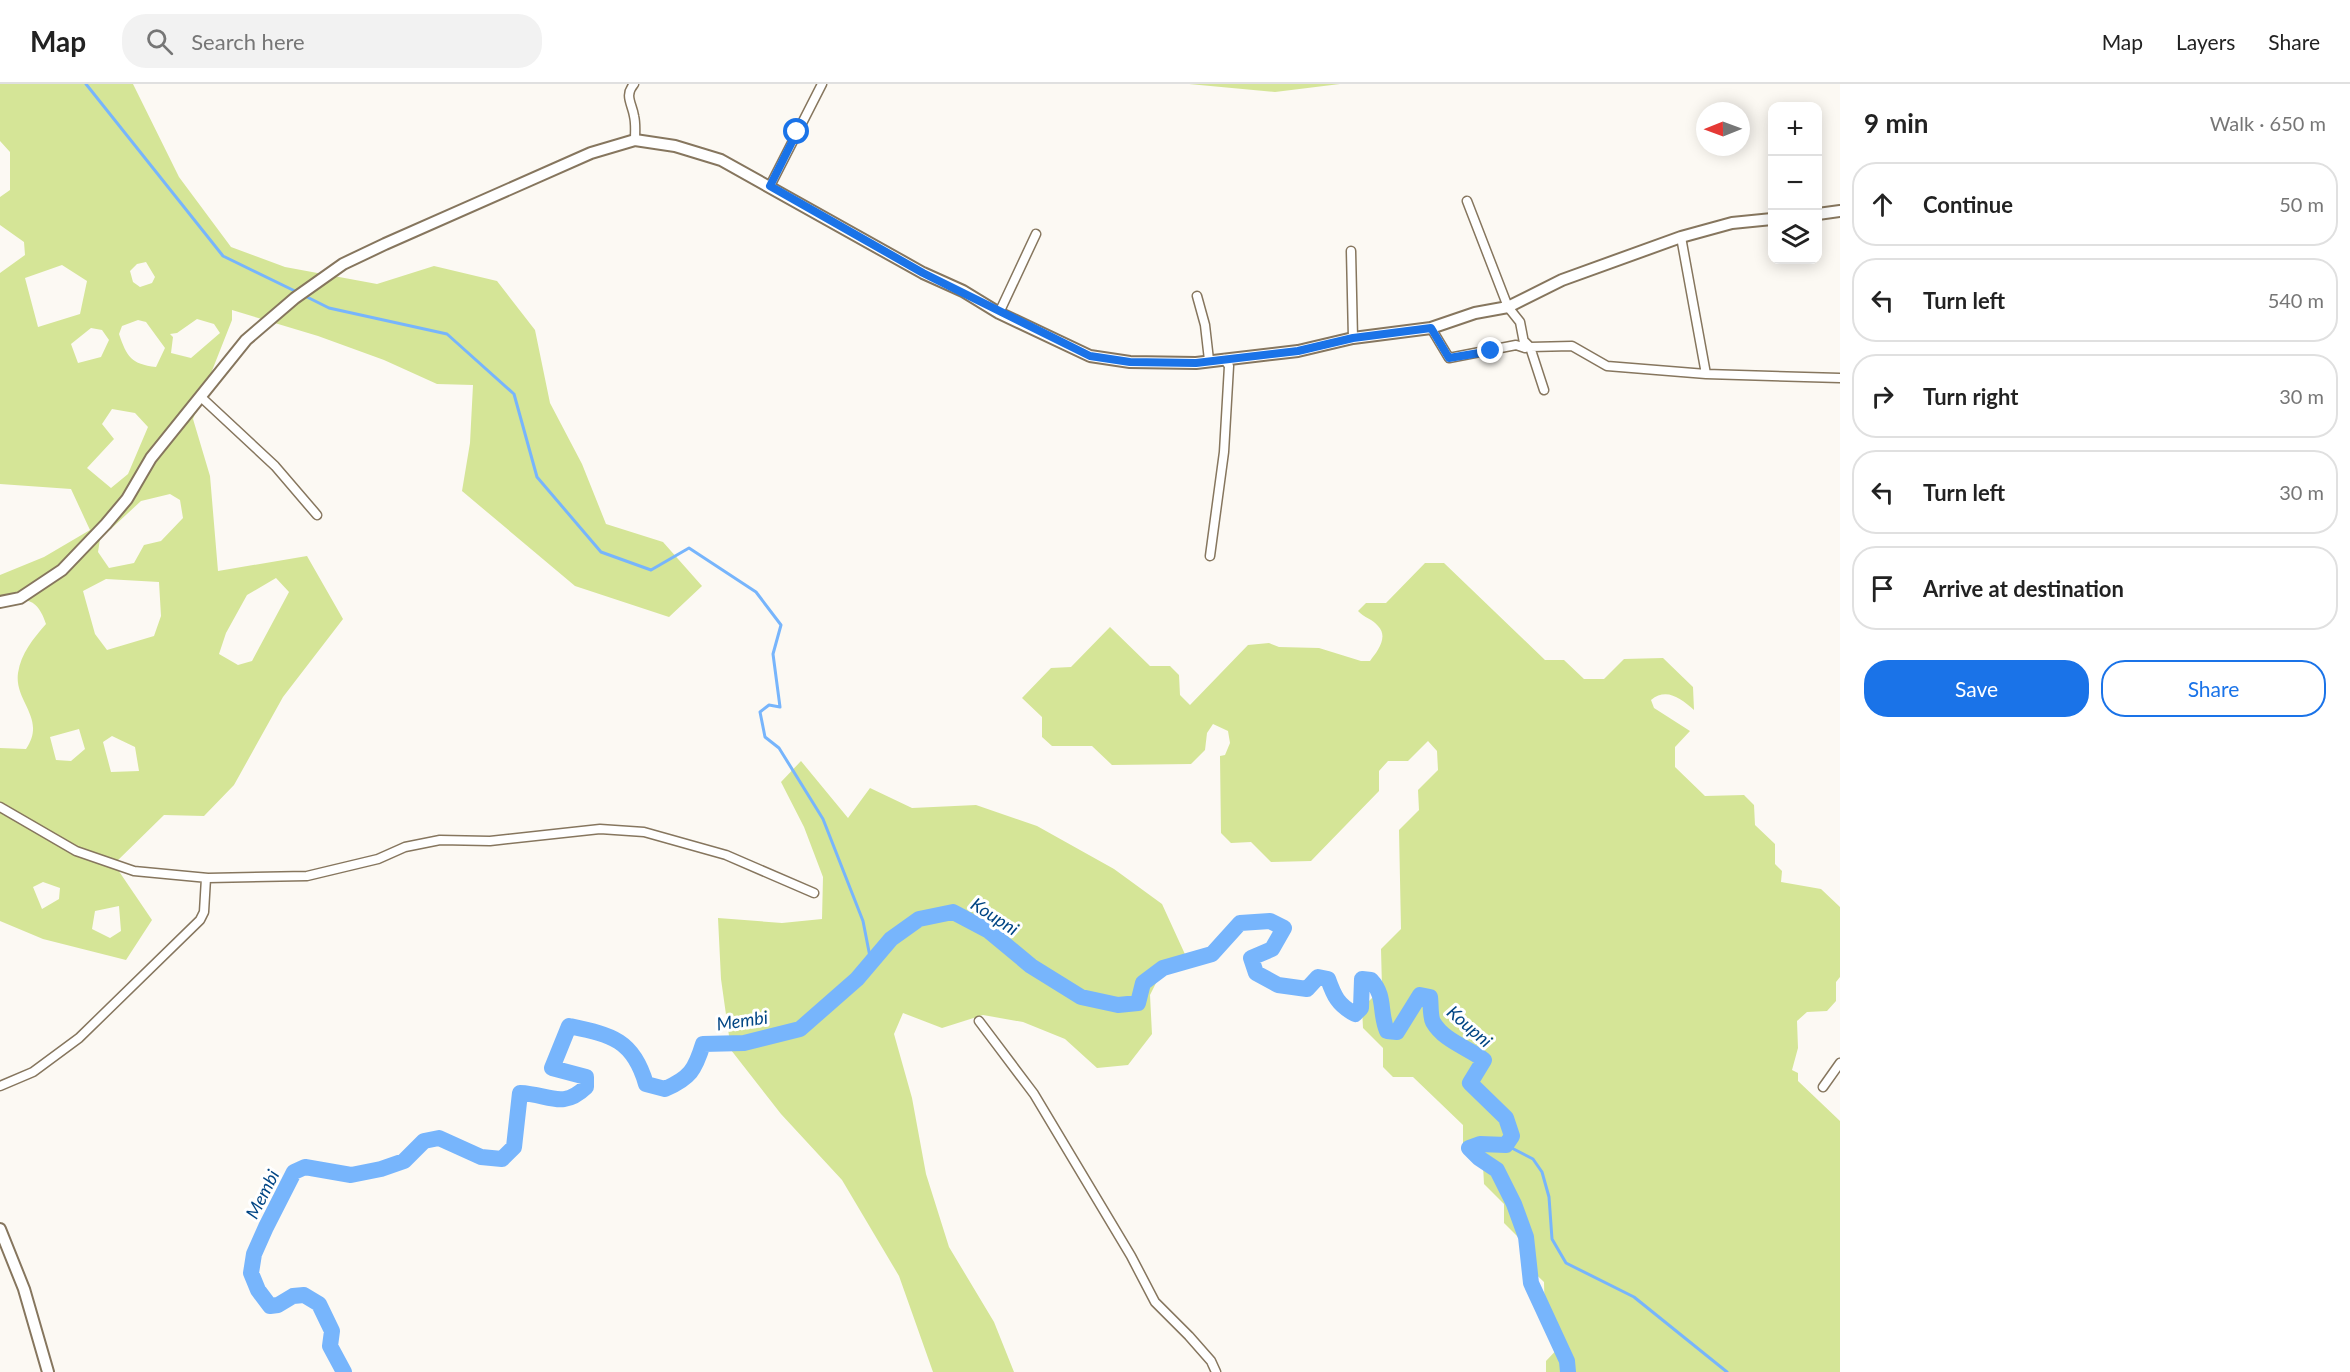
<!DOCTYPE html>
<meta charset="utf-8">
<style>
:root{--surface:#fff;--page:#f2f2f2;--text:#222;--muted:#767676;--line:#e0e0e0;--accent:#1a73e8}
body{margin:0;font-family:Lato,sans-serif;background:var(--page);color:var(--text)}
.controls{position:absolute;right:18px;top:18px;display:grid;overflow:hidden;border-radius:12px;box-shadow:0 3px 15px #0003}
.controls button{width:54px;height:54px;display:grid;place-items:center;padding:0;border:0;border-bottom:2px solid var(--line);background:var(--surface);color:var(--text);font:30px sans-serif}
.compass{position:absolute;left:1696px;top:18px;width:54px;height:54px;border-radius:50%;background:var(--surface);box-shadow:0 3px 15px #0003;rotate:269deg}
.stop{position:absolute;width:18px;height:18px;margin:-14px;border:4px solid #1a73e8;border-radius:50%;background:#fff}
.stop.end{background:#1a73e8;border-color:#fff;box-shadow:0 2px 6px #0008}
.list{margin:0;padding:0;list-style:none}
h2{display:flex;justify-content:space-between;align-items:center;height:78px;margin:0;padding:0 24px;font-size:26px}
h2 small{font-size:20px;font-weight:400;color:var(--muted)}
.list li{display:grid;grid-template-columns:39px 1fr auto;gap:18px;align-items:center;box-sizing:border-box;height:84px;margin:0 12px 12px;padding:0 12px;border:2px solid var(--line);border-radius:24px}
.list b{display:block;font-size:22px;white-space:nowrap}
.list em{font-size:20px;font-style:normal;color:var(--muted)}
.actions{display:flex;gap:12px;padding:18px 24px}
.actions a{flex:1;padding:14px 0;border:2px solid var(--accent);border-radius:24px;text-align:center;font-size:21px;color:var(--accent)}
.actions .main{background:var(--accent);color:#fff}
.icon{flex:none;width:33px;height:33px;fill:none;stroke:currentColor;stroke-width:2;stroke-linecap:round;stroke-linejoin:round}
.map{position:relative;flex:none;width:1840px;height:1288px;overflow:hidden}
header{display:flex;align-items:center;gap:36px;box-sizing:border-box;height:84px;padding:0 30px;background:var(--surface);border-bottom:2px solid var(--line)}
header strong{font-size:28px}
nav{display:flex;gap:33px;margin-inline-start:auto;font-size:21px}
.search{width:420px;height:54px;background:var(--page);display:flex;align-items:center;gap:15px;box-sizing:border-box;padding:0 21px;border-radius:24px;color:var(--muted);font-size:22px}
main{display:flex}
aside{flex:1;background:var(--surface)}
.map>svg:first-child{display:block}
.green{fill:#d5e597;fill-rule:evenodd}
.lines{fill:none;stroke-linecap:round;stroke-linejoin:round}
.stream{stroke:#77b5fc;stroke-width:3}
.river{stroke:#77b5fc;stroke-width:16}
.minor-casing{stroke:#86765e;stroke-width:11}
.tertiary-casing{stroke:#86765e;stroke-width:14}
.minor{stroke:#fff;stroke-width:8}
.tertiary{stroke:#fff;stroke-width:10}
.route{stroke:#1a73e8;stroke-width:8}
.labels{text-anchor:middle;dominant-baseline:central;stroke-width:6;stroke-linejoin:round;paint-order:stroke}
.water-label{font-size:18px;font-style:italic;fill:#004584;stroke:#fff}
</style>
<header>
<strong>Map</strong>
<div class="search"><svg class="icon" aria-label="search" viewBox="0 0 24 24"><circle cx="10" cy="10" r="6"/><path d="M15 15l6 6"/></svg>Search here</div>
<nav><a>Map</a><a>Layers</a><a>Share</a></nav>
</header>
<main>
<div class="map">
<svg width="1840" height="1288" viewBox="0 0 1840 1288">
<rect width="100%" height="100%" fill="#fcf9f3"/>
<path class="green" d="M 0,0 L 133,0 L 179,93 L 231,163 L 285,183 L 377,200 L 434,182 L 497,197 L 535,246 L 550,319 L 582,380 L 606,440 L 663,458 L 702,502 L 669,533 L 575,502 L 462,407 L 470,359 L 473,301 L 437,300 L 384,276 L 318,252 L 232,226 L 232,236 L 193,335 L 210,392 L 218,487 L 307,472 L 343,535 L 283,613 L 234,701 L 204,732 L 164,731 L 114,780 L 152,836 L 126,876 L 43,855 L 0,837 L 0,664 L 26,665 C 47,634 14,618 18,589 C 21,569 33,555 46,540 C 37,513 25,513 0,520 L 0,491 L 44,473 L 90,446 L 71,405 L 0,400 L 0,189 L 25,171 L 24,158 L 0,141 L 0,113 L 10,106 L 10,68 L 0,57 ZM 146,178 L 155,193 L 152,199 L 140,203 L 133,198 L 130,187 L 137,180 ZM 62,181 L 87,197 L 80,230 L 38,243 L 25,194 ZM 197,235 L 214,240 L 220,249 L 191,274 L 171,269 L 173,253 L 170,250 L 177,249 ZM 138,236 L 146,238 L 165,264 L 156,283 C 131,280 127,273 119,250 L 122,242 ZM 91,244 L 102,246 L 109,256 L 101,273 L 78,279 L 71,260 ZM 112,325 L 135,329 L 148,343 L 128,390 L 111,404 L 87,384 L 114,355 L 102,340 ZM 170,410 L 180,416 L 183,434 L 161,457 L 144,461 L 134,479 L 109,484 L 98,468 L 100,455 L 141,417 ZM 276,494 L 289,508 L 252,577 L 238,581 L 219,570 L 226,549 L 247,511 ZM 106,495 L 159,498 L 161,532 L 154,552 L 107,566 L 95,550 L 83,507 ZM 79,645 L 85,665 L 71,677 L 56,676 L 50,653 ZM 112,652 L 135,663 L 139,687 L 111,688 L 103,658 ZM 43,798 L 60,804 L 59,815 L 42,825 L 33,803 ZM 119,822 L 121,847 L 110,854 L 92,845 L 95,827 Z
M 1189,0 L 1340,0 L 1275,8 Z
M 1425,479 L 1444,479 L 1545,576 L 1564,576 L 1584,595 L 1604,595 L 1624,575 L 1663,574 L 1693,603 L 1694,626 C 1681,615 1667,603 1651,616 L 1654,624 L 1690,647 L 1675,663 L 1675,683 L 1705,712 L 1744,711 L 1754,721 L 1755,741 L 1775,760 L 1775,780 L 1782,787 L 1781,798 L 1821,805 L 1840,823 L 1840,893 L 1836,898 L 1836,917 L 1827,927 L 1807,928 L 1797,937 L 1798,964 L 1792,986 L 1798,989 L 1798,997 L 1840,1037 L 1840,1288 L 1546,1288 L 1546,1277 L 1565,1257 L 1545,1238 L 1544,1198 L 1524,1179 L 1524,1159 L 1504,1139 L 1504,1120 L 1484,1100 L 1483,1081 L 1463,1061 L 1463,1041 L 1413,993 L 1393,993 L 1383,983 L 1383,964 L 1363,944 L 1362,924 L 1382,904 L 1381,865 L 1401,845 L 1399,746 L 1419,726 L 1418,706 L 1438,686 L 1437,667 L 1428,657 L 1408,677 L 1388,677 L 1379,687 L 1379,707 L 1311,777 L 1271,778 L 1251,758 L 1231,759 L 1221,749 L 1220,672 L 1225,671 L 1230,659 L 1228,647 L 1213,640 L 1207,649 L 1205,666 L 1191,680 L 1112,681 L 1092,662 L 1052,662 L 1042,653 L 1042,633 L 1022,614 L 1051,584 L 1071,583 L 1110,543 L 1150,582 L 1170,582 L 1179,591 L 1180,611 L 1190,621 L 1248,561 L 1269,559 L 1279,563 L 1319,564 L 1361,577 L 1370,577 C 1377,568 1389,553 1378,542 C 1373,535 1364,534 1358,527 L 1366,519 L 1386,519 Z
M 801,677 L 848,734 L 870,704 L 912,724 L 976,721 L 1037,742 L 1114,785 L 1162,820 L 1189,879 L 1165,881 L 1150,911 L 1152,950 L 1128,981 L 1097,984 L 1065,955 L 1023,938 L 983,931 L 942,944 L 903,929 L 894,950 L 912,1014 L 926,1090 L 949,1163 L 994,1238 L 1014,1288 L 933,1288 L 899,1192 L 842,1096 L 781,1030 L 731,966 L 721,895 L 718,834 L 782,839 L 822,835 L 823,793 L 804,743 L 781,698 Z"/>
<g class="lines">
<path class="stream" d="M 86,0 L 223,172 L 299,209
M 305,212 L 329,224 L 447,250 L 514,310 L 537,393 L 601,468 L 651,486 L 689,464 L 756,508 L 781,541 L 773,570 L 780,623 L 769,621 L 760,628 L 765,653 L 779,664 L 823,735 L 863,837 L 871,878
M 1506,1061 L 1533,1075 L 1542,1088 L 1549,1113 L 1552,1155 L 1566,1179 L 1634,1213 L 1727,1288"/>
<path class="river" d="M 344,1288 L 330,1262 L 332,1247 L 319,1220 L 304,1211 L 293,1212 L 278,1221 L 270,1222 L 258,1206 L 251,1189 L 254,1170 L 266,1143 L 294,1088 L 305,1083 L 351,1091 L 381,1085 L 404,1077 L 424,1057 L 439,1054 L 481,1073 L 502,1075 L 514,1063 L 520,1009 C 549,1010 562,1026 586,1003 L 586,993 L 552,984 L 569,942 C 611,951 633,955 646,1000 L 665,1005 C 690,994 695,986 703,960 L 744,959 L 800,945 L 857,895 L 891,855 L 919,835 L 953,828 L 989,847 L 1031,882 L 1081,913 L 1118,921 L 1138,919 L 1143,899 L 1163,884 L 1212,870 L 1240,839 L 1270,837 L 1284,844 L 1272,865 L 1251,874 L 1256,889 L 1278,901 L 1307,905 L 1318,893 L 1328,895 C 1334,912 1338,921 1355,930 L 1361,924 L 1362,895 L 1371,896 C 1386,912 1379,928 1387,947 L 1397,948 L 1420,911 L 1430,913 C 1431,920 1430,932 1433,938 C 1444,957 1467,963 1484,976 L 1470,999 L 1506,1034 L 1512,1052 L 1506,1061 L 1480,1060 L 1469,1064 L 1479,1074 L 1497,1086 L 1514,1120 L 1526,1153 L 1531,1199 L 1567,1277 L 1568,1288"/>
<g class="minor-casing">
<path id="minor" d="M 634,0 C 624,12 632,19 634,32 C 636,40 635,48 635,56
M 770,102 L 822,0
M 1467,117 L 1508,223 L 1520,238 L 1525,264 L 1525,258 L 1530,263 L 1544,306
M 1681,153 L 1706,290
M 1351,167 L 1353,254
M 1197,212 L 1205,241 L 1209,276
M 999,229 L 1036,150
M 1431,244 L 1449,274 L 1516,261 L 1525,264
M 1530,263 L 1572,262 L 1607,282 L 1706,290 L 1840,294
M 202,314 L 275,382 L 317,431
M 1210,472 L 1224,368 L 1229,282 L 1224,275
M 0,723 L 76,767 L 134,787 L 208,794 L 307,792 L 378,775 L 405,763 L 440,756 L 490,757 L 600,745 L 644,748 L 726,771 L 814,809
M 979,937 L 1034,1010 L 1131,1172 L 1155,1218 L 1189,1252 L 1211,1277 L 1216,1288
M 0,1002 L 33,988 L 79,954 L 200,836 L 204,828 L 206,794
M 1823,1003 L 1840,979"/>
</g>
<g class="tertiary-casing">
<path id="tertiary" d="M 1818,130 L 1840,127
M 0,518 L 20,514 L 62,486 L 106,440 L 127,415 L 151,374 L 246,256 L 295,214 L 343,180 L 385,160 L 591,69 L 635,56 L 675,62 L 721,76 L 923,189 L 963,207 L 999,229 L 1090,272 L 1130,278 L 1196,279 L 1298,267 L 1353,254 L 1431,244 L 1475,229 L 1508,223 L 1562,196 L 1681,153 L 1732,139 L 1772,135
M 0,1145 L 24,1205 L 48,1288"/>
</g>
<use href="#minor" class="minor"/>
<use href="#tertiary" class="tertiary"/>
</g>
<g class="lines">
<path class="route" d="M 797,48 L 770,102 L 923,189 L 1090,272 L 1130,278 L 1196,279 L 1298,267 L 1353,254 L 1431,244 L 1449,274 L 1491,267"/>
</g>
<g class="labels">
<g class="water-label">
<text transform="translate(995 832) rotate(33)">Koupni</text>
<text transform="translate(742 936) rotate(-8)">Membi</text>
<text transform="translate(1470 942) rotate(41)">Koupni</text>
<text transform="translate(262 1110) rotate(-63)">Membi</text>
</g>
</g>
</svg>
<div class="controls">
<button>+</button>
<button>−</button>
<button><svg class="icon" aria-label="layers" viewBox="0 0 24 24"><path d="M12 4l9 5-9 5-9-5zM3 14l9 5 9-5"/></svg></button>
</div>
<svg class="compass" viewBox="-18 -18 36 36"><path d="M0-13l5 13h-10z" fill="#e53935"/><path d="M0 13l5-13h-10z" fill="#767676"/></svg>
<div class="stop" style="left:797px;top:48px"></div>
<div class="stop end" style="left:1491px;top:267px"></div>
</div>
<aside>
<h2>9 min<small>Walk · 650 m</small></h2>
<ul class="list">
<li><svg class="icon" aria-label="ahead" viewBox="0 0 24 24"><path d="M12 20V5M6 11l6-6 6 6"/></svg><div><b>Continue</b></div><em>50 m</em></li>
<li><svg class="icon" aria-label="left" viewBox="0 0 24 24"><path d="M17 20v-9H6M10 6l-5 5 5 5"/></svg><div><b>Turn left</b></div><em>540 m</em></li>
<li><svg class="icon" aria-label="right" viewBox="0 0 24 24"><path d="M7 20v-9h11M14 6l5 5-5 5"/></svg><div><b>Turn right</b></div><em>30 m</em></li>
<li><svg class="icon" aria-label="left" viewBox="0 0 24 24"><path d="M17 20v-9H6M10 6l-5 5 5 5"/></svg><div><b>Turn left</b></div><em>30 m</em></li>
<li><svg class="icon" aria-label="arrive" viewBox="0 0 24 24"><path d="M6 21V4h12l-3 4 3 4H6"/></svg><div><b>Arrive at destination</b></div></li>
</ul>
<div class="actions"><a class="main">Save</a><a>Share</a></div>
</aside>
</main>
